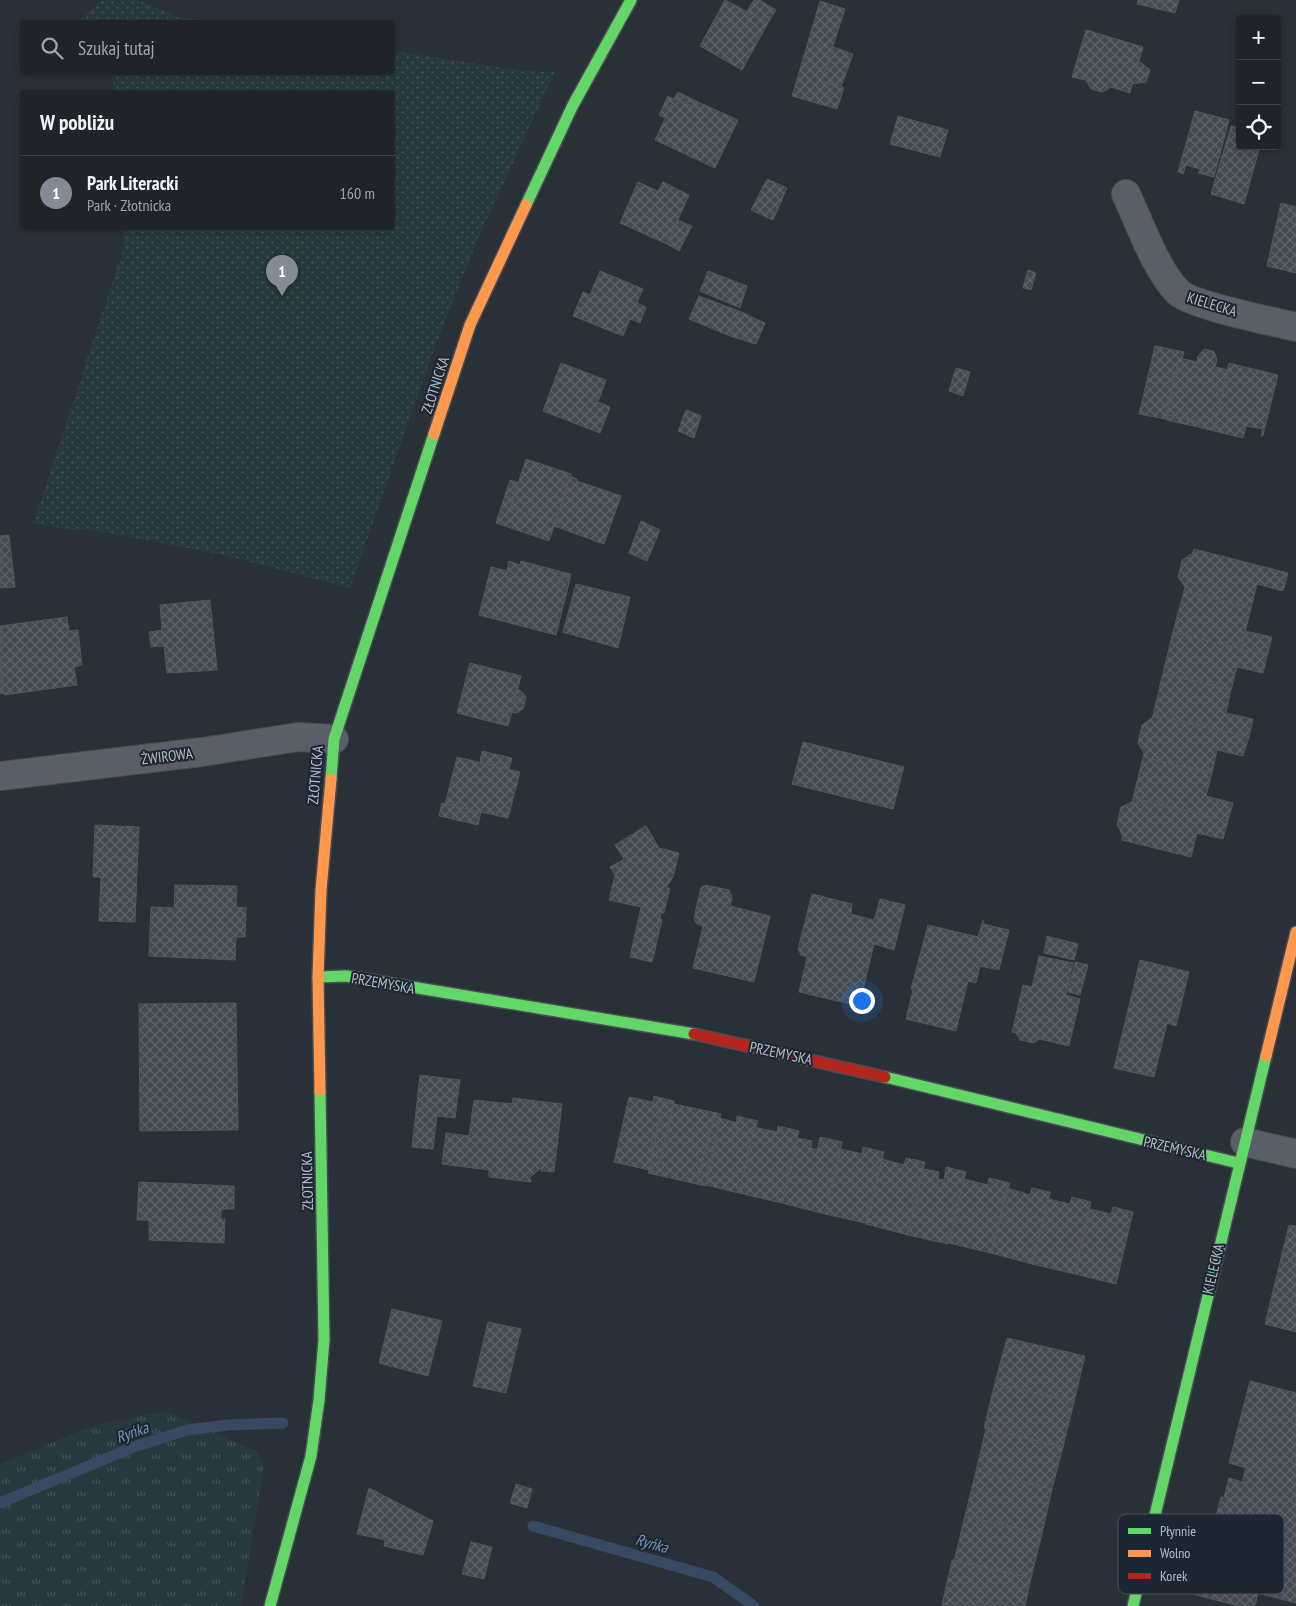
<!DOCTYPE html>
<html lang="pl">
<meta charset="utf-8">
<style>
:root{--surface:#20242a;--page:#282c32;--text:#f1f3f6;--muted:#a2a4a8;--line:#3d4147;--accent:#848b96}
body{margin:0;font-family:"PT Sans Narrow",sans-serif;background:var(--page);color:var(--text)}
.controls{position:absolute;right:15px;top:15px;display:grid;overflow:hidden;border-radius:5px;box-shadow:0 2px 8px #0003}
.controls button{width:45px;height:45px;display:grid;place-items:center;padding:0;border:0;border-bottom:1px solid var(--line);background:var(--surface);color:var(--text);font:25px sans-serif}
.you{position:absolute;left:861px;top:1000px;width:18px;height:18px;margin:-12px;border:4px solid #fff;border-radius:50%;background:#1a73e8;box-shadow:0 0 0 8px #1a73e833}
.badge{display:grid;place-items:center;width:32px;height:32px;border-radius:50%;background:var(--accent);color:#fff;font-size:16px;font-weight:700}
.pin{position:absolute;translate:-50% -41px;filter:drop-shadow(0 1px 2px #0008)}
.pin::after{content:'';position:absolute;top:26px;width:18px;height:15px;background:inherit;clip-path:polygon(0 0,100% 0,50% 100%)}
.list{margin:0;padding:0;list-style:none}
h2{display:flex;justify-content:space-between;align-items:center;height:65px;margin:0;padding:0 20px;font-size:21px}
h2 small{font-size:16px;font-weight:400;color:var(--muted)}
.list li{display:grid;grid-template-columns:32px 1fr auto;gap:15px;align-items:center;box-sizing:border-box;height:75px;padding:0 20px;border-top:1px solid var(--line)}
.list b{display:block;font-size:19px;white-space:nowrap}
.list p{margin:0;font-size:16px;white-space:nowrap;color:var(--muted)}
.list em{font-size:16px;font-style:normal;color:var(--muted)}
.icon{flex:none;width:28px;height:28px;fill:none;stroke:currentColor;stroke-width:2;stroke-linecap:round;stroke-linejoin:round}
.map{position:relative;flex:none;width:1296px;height:1606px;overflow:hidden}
.search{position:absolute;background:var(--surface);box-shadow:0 2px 8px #0003;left:20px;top:20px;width:375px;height:55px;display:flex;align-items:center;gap:12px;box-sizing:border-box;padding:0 18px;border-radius:5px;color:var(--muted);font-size:19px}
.panel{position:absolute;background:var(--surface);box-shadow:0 2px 8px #0003;left:20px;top:90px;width:375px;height:140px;border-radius:5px}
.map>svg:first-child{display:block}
.grass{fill:url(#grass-tufts)}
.park{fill:url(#park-dots)}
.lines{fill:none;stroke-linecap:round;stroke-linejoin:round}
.stream{stroke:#384963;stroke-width:11}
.building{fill:url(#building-cross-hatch);stroke:#52575f}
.street-casing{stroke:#484c53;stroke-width:30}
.fast-casing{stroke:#484c53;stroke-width:14}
.slow-casing{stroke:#484c53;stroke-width:14}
.jam-casing{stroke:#484c53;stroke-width:14}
.street{stroke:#5a5e66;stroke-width:28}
.fast{stroke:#63d668;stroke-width:11}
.slow{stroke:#ff974d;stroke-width:11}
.jam{stroke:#b3261e;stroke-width:11}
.labels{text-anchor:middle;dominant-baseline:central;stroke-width:4;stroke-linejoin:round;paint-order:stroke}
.street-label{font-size:15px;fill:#b4bcc9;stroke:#1d2633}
.water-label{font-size:16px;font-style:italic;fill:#7c92b1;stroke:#1d2633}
.key{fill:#1d2633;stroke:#4a5360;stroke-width:1}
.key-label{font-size:14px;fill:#b4bcc9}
</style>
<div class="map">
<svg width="1296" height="1606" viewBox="0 0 1296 1606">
<defs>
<pattern id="grass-tufts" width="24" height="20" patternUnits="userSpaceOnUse" patternTransform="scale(1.25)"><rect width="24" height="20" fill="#273a3e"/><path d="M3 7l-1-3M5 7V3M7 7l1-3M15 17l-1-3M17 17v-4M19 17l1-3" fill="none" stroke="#445559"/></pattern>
<pattern id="park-dots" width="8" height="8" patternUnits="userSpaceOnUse" patternTransform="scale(1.25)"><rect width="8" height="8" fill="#273a3e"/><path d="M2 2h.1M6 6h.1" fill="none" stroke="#445559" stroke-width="1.8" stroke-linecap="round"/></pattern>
<pattern id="building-cross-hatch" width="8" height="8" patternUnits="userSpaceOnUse" patternTransform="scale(1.25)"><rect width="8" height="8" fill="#444950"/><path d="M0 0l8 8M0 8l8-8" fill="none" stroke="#5d6168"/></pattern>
</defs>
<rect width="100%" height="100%" fill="#2a3038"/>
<path class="grass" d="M 166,1411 L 257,1452 L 264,1467 L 241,1606 L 0,1606 L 0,1464 L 95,1425 Z"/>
<path class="park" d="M 102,0 L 138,0 L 178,17 L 215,22 L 77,22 Z
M 393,51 L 523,71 L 555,72 L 480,234 L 436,344 L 350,588 L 220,554 L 86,529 L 74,530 L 33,524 L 124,247 L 123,228 L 392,228 L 392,92 L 114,92 L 112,73 L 392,72 Z"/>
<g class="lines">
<path class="stream" d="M 0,1503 L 134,1447 L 187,1430 L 228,1425 L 283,1423
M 533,1526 L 713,1577 L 754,1606"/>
</g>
<path class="building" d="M 725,0 L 768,23 L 742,70 L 700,46 Z
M 754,0 L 759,0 L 776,10 L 768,23 L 747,11 Z
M 1138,0 L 1179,0 L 1175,13 L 1137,4 Z
M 820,1 L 845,9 L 832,49 L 808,42 Z
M 1086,30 L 1143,47 L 1139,61 L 1150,70 L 1146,82 L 1132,84 L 1130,93 L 1111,87 L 1103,92 L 1091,89 L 1086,80 L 1072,77 Z
M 808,42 L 832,49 L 821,82 L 833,85 L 827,106 L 792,96 Z
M 833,47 L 853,54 L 841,87 L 844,88 L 837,109 L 827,106 L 833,85 L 821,82 Z
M 678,92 L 696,101 L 695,102 L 679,94 L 676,99 L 674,98 Z
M 679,94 L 695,102 L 693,107 L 676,99 Z
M 668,96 L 674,99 L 665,118 L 659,115 Z
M 675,98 L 693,107 L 696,101 L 738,120 L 715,168 L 655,140 Z
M 1195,111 L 1229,120 L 1214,177 L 1198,173 L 1200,169 L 1186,165 L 1183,174 L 1178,172 Z
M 898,116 L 948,130 L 940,157 L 890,144 Z
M 1231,126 L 1240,128 L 1240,146 L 1260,146 L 1244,204 L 1211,194 Z
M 767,179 L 787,188 L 773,220 L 751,210 Z
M 638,182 L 658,191 L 663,182 L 689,195 L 667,244 L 620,223 Z
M 1281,203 L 1296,207 L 1296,273 L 1267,266 Z
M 678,220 L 692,226 L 679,251 L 667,244 L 679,248 L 689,227 Z
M 677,221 L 689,227 L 679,248 L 668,243 Z
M 1028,270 L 1036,273 L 1031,290 L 1023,288 Z
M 600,271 L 643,289 L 637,303 L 646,307 L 640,323 L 630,319 L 623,336 L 573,316 L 583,292 L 590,295 Z
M 708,271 L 747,286 L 740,308 L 700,291 Z
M 699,296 L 739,311 L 730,336 L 689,319 Z
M 739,311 L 765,323 L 756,344 L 730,336 Z
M 1155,346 L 1184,352 L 1182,359 L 1179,358 L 1165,419 L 1139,414 Z
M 1204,349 L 1214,351 L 1217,360 L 1215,367 L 1228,370 L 1214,431 L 1198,427 L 1199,422 L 1168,415 L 1165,419 L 1179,358 L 1197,362 L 1198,356 Z
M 561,363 L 606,380 L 598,402 L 610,407 L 600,433 L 543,411 Z
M 1229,363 L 1278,375 L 1263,436 L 1261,436 L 1263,429 L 1246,426 L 1243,438 L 1214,431 Z
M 956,368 L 970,372 L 963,396 L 949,391 Z
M 686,410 L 701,416 L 694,438 L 678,431 Z
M 1168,415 L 1199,422 L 1198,427 L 1166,420 Z
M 526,459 L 571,474 L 555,523 L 510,508 Z
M 570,476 L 577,479 L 577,481 L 621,496 L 604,544 L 554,526 Z
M 510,480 L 518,482 L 510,508 L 555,523 L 549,541 L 496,523 Z
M 641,521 L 660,530 L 647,561 L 629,553 Z
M 9,535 L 15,587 L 0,588 L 0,536 Z
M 1194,549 L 1288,573 L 1283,591 L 1257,584 L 1251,608 L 1184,591 L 1185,587 L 1178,577 L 1182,560 L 1192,554 Z
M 509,561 L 520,565 L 521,561 L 562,572 L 559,585 L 568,587 L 556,635 L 479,615 L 491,567 L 507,571 Z
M 562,572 L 571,574 L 568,587 L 569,575 L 562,574 Z
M 562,574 L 569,575 L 566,586 L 559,585 Z
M 576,584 L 630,597 L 618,648 L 563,632 Z
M 1184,591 L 1251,608 L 1241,649 L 1173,632 Z
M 210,600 L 217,670 L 167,673 L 164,646 L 151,647 L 149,632 L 162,630 L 160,605 Z
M 67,617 L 69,631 L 78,630 L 82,665 L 74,667 L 77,685 L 4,695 L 0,658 L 0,626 Z
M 1245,631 L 1272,637 L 1267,656 L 1241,649 Z
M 1173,632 L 1267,656 L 1263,673 L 1237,667 L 1231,690 L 1163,673 Z
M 0,658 L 4,693 L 0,694 Z
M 470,663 L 521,676 L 512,712 L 503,710 L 500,724 L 457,713 Z
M 1163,673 L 1231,690 L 1226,713 L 1253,719 L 1249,737 L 1153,715 Z
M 517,689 L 521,691 L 526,697 L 523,709 L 516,713 L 512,712 Z
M 503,710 L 512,712 L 508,726 L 500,724 Z
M 1153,715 L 1249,737 L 1243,756 L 1217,750 L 1212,773 L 1143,757 L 1144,753 L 1138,743 L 1142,725 L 1152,718 Z
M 803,742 L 904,767 L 893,809 L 792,784 Z
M 482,751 L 512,758 L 509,769 L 480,762 Z
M 457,757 L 520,772 L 508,818 L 445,804 Z
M 1143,757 L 1212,773 L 1206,796 L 1233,803 L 1228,821 L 1133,798 Z
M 1133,798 L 1228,821 L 1223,839 L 1197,833 L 1191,857 L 1122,840 L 1123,836 L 1117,825 L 1121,807 L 1132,802 Z
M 442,803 L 481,812 L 478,825 L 439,816 Z
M 95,825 L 139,827 L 135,922 L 99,921 L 101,877 L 93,877 Z
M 646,826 L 659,848 L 679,853 L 673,877 L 666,888 L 670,888 L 664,913 L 661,913 L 660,919 L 662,920 L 652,962 L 630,957 L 641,907 L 609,900 L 615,875 L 610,867 L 624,859 L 615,845 Z
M 175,885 L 237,886 L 236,907 L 246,908 L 245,937 L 236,937 L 235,960 L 149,956 L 151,907 L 174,908 Z
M 705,885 L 729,890 L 732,896 L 730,906 L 770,916 L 754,982 L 693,968 L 703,926 L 696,923 L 694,918 L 701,888 Z
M 812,894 L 852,904 L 851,914 L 874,920 L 880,899 L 905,905 L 894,950 L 874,944 L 859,1006 L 799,992 L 807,957 L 801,955 L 798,949 Z
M 983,920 L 983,924 L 1009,930 L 999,970 L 980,966 L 976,983 L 968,981 L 956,1031 L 906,1019 L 913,990 L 911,989 L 928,925 L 978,937 Z
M 1047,936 L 1078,944 L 1074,960 L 1044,953 Z
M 1039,956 L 1073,963 L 1066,995 L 1080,999 L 1069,1046 L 1040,1039 L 1034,1043 L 1020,1040 L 1016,1033 L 1012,1032 L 1023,985 L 1032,987 Z
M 1140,960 L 1189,972 L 1176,1026 L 1167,1023 L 1154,1077 L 1114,1068 Z
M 1075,962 L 1088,965 L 1080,995 L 1068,992 Z
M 236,1003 L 238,1130 L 140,1131 L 139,1004 Z
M 420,1075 L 460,1080 L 455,1118 L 437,1116 L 433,1149 L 412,1147 Z
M 654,1096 L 674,1101 L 674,1104 L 663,1102 L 649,1170 L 614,1162 L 629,1097 L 653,1102 Z
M 513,1098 L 562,1104 L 554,1172 L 541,1171 L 541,1168 L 528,1179 L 531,1179 L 531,1182 L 489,1177 L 489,1170 L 442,1164 L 446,1133 L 469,1136 L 474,1100 L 512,1104 Z
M 663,1102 L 674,1104 L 657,1172 L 649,1170 Z
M 674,1104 L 721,1114 L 720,1118 L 714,1117 L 697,1183 L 706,1186 L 648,1173 L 649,1170 L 657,1172 Z
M 737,1116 L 758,1121 L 753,1134 L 736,1130 Z
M 714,1117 L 720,1118 L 706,1185 L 697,1183 Z
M 720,1118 L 737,1123 L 736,1130 L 753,1134 L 739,1193 L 706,1185 Z
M 778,1126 L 799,1131 L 782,1203 L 739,1193 L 754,1127 L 777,1132 Z
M 820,1137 L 842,1142 L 825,1214 L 782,1203 L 797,1138 L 812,1141 L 811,1148 L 817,1150 Z
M 863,1147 L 884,1152 L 866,1223 L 825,1214 L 841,1149 L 862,1154 Z
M 906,1158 L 925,1162 L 908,1235 L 866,1224 L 882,1159 L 904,1165 Z
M 946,1167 L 966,1172 L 948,1244 L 908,1235 L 923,1169 L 939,1172 L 938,1179 L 944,1180 Z
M 989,1178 L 1010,1183 L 991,1253 L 949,1243 L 964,1179 L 988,1185 Z
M 139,1182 L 234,1186 L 234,1209 L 221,1209 L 221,1219 L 225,1219 L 224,1243 L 149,1240 L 149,1220 L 137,1220 Z
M 1007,1188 L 1030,1195 L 1032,1188 L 1050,1192 L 1032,1264 L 991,1253 Z
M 1050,1192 L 1049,1199 L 1070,1204 L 1072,1197 L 1091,1202 L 1075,1274 L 1032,1264 Z
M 1113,1207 L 1133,1212 L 1116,1284 L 1075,1274 L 1090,1209 L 1111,1214 Z
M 1289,1225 L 1296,1226 L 1296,1332 L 1265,1324 Z
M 392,1309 L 442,1321 L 428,1376 L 379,1363 Z
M 488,1322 L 521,1329 L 506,1393 L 473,1386 Z
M 1007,1338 L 1085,1356 L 1074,1402 L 995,1383 Z
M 1250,1381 L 1296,1393 L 1296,1603 L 1258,1593 L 1255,1606 L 1239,1606 L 1196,1595 L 1221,1497 L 1224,1497 L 1229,1478 L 1242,1482 L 1246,1468 L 1229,1463 Z
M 995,1383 L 1074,1402 L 1063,1447 L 984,1428 Z
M 986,1429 L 1063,1447 L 1052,1489 L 976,1471 Z
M 976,1471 L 1052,1489 L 1042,1534 L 965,1516 Z
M 516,1484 L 532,1489 L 527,1508 L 510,1503 Z
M 369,1488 L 433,1521 L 423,1555 L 384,1546 L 385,1540 L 357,1534 Z
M 965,1516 L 1042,1534 L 1031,1578 L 954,1561 Z
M 471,1542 L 492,1547 L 484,1579 L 462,1574 Z
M 952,1560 L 1031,1578 L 1025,1606 L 942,1605 Z"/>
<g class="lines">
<g class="street-casing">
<path id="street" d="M 1126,194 C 1139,222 1157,272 1178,292 C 1191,305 1274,322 1296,327
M 0,776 L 202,752 L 298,737 L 334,739
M 1245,1142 L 1296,1154"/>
</g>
<g class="fast-casing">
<path id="fast" d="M 526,205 L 573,105 L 631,0
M 331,779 L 334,739 L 434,434
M 318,977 L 346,976 L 694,1034
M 885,1077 L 1238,1163
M 270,1606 L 311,1456 L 319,1400 L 324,1340 L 320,1091
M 1133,1606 L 1266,1056"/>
</g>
<g class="slow-casing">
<path id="slow" d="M 434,434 L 470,325 L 526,205
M 1266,1056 L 1296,932
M 320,1091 L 318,977 L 321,890 L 331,779"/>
</g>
<g class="jam-casing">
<path id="jam" d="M 694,1034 L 885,1077"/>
</g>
<use href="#street" class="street"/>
<use href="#fast" class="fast"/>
<use href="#slow" class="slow"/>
<use href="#jam" class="jam"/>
</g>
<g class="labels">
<g class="street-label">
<text transform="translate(1212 304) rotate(17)">KIELECKA</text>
<text transform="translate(435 385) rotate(-72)">ZŁOTNICKA</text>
<text transform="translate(167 756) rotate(-7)">ŻWIROWA</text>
<text transform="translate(315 775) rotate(-85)">ZŁOTNICKA</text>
<text transform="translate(383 983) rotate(10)">PRZEMYSKA</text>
<text transform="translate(781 1053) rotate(12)">PRZEMYSKA</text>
<text transform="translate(1175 1148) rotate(13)">PRZEMYSKA</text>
<text transform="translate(307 1181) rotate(-91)">ZŁOTNICKA</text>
<text transform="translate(1213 1269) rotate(-77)">KIELECKA</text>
</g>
<g class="water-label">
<text transform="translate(132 1432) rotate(-20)">Ryńka</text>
<text transform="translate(652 1543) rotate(16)">Ryńka</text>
</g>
</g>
<rect x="1118" y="1514" width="166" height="80" rx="8" class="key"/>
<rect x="1128" y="1528" width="23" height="6" fill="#63d668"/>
<rect x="1128" y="1550" width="23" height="7" fill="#ff974d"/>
<rect x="1128" y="1573" width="23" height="6" fill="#b3261e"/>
<g class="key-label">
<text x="1160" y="1536">Płynnie</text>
<text x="1160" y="1558">Wolno</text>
<text x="1160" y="1581">Korek</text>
</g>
</svg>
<div class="controls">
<button>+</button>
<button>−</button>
<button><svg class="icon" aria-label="locate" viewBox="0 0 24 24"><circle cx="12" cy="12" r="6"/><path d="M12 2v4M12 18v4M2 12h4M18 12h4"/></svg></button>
</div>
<div class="you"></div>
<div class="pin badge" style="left:282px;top:296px">1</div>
<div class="search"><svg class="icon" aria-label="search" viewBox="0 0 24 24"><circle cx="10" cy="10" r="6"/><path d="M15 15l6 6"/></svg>Szukaj tutaj</div>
<section class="panel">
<h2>W pobliżu<small></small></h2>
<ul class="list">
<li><span class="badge">1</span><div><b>Park Literacki</b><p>Park · Złotnicka</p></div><em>160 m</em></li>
</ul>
</section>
</div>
